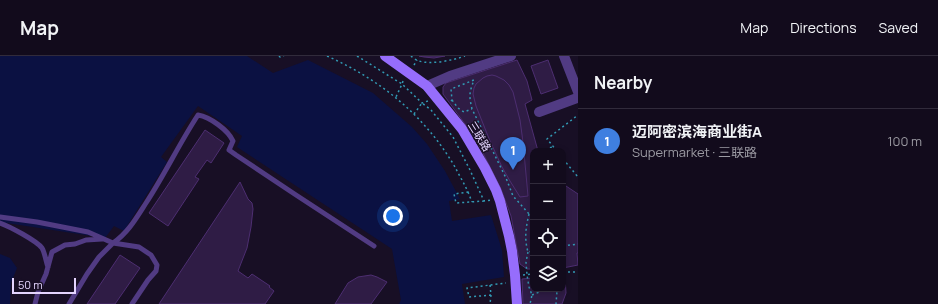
<!DOCTYPE html>
<meta charset="utf-8">
<style>
:root{--surface:#120b1c;--page:#1b1425;--text:#f1f3f6;--muted:#9c9ba3;--line:#312b3b;--accent:#06a1f8}
body{margin:0;font-family:Manrope,"Noto Sans SC",sans-serif;background:var(--page);color:var(--text)}
.controls{position:absolute;right:12px;bottom:12px;display:grid;overflow:hidden;border-radius:8px;box-shadow:0 2px 6px #0003}
.controls button{width:36px;height:36px;display:grid;place-items:center;padding:0;border:0;border-bottom:1px solid var(--line);background:var(--surface);color:var(--text);font:20px sans-serif}
.scale{position:absolute;left:12px;bottom:10px;width:64px;box-sizing:border-box;padding-left:4px;border:2px solid #e4d4fe;border-top:0;font-size:11px;line-height:14px;white-space:nowrap;color:#e4d4fe;-webkit-text-stroke:3px #180f25;paint-order:stroke}
.you{position:absolute;left:393px;top:160px;width:14px;height:14px;margin:-10px;border:3px solid #fff;border-radius:50%;background:#1a73e8;box-shadow:0 0 0 6px #1a73e833}
.badge{display:grid;place-items:center;width:26px;height:26px;border-radius:50%;background:var(--accent);color:#fff;font-size:13px;font-weight:700}
.pin{position:absolute;translate:-50% -33px;filter:drop-shadow(0 1px 2px #0008)}
.pin::after{content:'';position:absolute;top:21px;width:14px;height:12px;background:inherit;clip-path:polygon(0 0,100% 0,50% 100%)}
.list{margin:0;padding:0;list-style:none}
h2{display:flex;justify-content:space-between;align-items:center;height:52px;margin:0;padding:0 16px;font-size:17px}
h2 small{font-size:13px;font-weight:400;color:var(--muted)}
.list li{display:grid;grid-template-columns:26px 1fr auto;gap:12px;align-items:center;box-sizing:border-box;height:64px;padding:0 16px;border-top:1px solid var(--line)}
.list b{display:block;font-size:15px;white-space:nowrap}
.list p{margin:0;font-size:13px;white-space:nowrap;color:var(--muted)}
.list em{font-size:13px;font-style:normal;color:var(--muted)}
.icon{flex:none;width:22px;height:22px;fill:none;stroke:currentColor;stroke-width:2;stroke-linecap:round;stroke-linejoin:round}
.map{position:relative;flex:none;width:578px;height:248px;overflow:hidden}
header{display:flex;align-items:center;gap:24px;box-sizing:border-box;height:56px;padding:0 20px;background:var(--surface);border-bottom:1px solid var(--line)}
header strong{font-size:19px}
nav{display:flex;gap:22px;margin-inline-start:auto;font-size:14px}
main{display:flex}
aside{flex:1;background:var(--surface)}
.map>svg:first-child{display:block}
.water{fill:#0b1142}
.building{fill:#2f1c45;stroke:#4d2e71}
.lines{fill:none;stroke-linecap:round;stroke-linejoin:round}
.path{stroke:#329ab4;stroke-width:1.5;stroke-dasharray:2 3;stroke-linecap:butt}
.service{stroke:#513b83;stroke-width:5}
.minor{stroke:#513b83;stroke-width:10}
.tertiary{stroke:#513b83;stroke-width:10}
.secondary{stroke:#966dfc;stroke-width:10}
.labels{text-anchor:middle;dominant-baseline:central;stroke-width:3;stroke-linejoin:round;paint-order:stroke}
.street-label{font-size:11px;fill:#e4d4fe;stroke:#180f25}
</style>
<header>
<strong>Map</strong>
<nav><a>Map</a><a>Directions</a><a>Saved</a></nav>
</header>
<main>
<div class="map">
<svg width="578" height="248" viewBox="0 0 578 248">
<rect width="100%" height="100%" fill="#180f25"/>
<path class="water" d="M 0,0 L 247,0 L 273,17 L 308,4 L 373,37 L 412,71 L 427,88 L 445,115 L 460,143 L 449,145 L 452,165 L 491,159 L 502,194 L 504,221 L 462,228 L 465,248 L 399,248 L 401,244 L 392,193 L 237,91 L 242,80 L 198,50 L 161,101 L 167,106 L 124,175 L 114,170 L 105,182 L 0,166 Z
M 0,198 L 10,202 L 17,212 L 11,227 L 10,248 L 0,248 Z"/>
<path class="building" d="M 419,0 L 445,0 L 434,2 L 424,1 Z
M 517,4 L 527,25 L 532,44 L 525,48 L 538,95 L 533,95 L 533,213 L 527,213 L 520,208 L 511,160 L 501,133 L 476,83 L 443,38 L 443,31 L 446,27 Z
M 548,4 L 558,32 L 541,38 L 531,10 Z
M 492,19 L 496,20 L 504,24 L 509,29 L 513,36 L 520,64 L 523,86 L 528,140 L 520,141 L 510,125 L 502,111 L 490,85 L 476,50 L 473,38 L 474,32 L 476,28 L 483,22 L 487,20 Z
M 205,74 L 224,87 L 211,107 L 207,104 L 195,121 L 199,123 L 168,170 L 149,157 Z
M 240,126 L 248,143 L 252,147 L 253,153 L 251,171 L 247,192 L 238,215 L 248,222 L 252,218 L 270,230 L 269,231 L 274,235 L 265,248 L 159,248 Z
M 563,128 L 578,138 L 578,197 L 577,197 L 578,209 L 563,212 Z
M 120,199 L 140,212 L 115,248 L 87,248 Z
M 371,219 L 377,221 L 387,226 L 371,248 L 335,248 L 348,227 L 358,221 Z
M 563,221 L 565,221 L 566,237 L 562,248 L 523,248 L 522,223 L 533,222 L 533,233 L 563,233 Z"/>
<g class="lines">
<path class="path" d="M 279,0 L 280,1 L 284,0
M 327,0 C 381,24 425,60 455,111 C 459,119 464,127 468,136 L 454,138 L 456,147 L 484,145
M 357,0 L 402,28 L 396,41
M 411,0 C 413,2 416,4 419,5 C 431,9 454,4 465,0
M 414,9 L 417,4
M 403,25 L 402,28 L 422,47 L 428,45
M 452,44 L 458,52 L 464,56 L 472,53
M 451,45 L 452,44 L 451,33 L 474,24 C 469,37 469,40 472,53 L 506,122 L 513,140 L 529,158 L 533,156
M 414,58 L 422,47 L 431,54 L 453,81 L 470,114 L 484,145 L 491,144
M 546,95 L 553,90
M 557,95 L 547,83 L 578,59
M 563,103 L 578,121
M 468,136 L 472,146
M 529,158 C 526,171 524,182 528,196 L 533,195
M 563,190 L 578,188
M 528,196 L 526,206 L 527,219 L 529,231 L 532,239 L 530,248
M 563,216 L 578,216
M 523,219 L 533,218
M 490,229 L 491,239 L 490,248
M 554,233 L 557,235 L 556,248
M 491,239 L 469,241 L 467,232 L 506,227
M 532,239 L 547,233"/>
<path class="service" d="M 0,161 L 37,166 L 88,176 L 113,187 C 128,177 137,161 146,147 C 165,118 179,88 198,59 C 210,61 228,74 233,85 L 229,94 L 236,99 L 296,139 L 374,190
M 0,167 C 9,170 37,185 42,192 C 45,197 46,206 48,211
M 35,248 L 38,236 L 46,218 L 52,196 L 65,189 L 75,188 L 86,184 L 102,183
M 69,248 L 87,218 L 99,201 L 113,187 L 139,191 L 151,199 L 157,209 L 156,215 L 148,224 L 132,248"/>
<path class="minor" d="M 564,0 L 578,36
M 539,56 L 577,42"/>
<path class="tertiary" d="M 427,30 L 450,20 L 511,0"/>
<path class="secondary" d="M 385,0 L 427,30 L 462,73 L 485,112 L 496,134 L 500,145 L 509,180 L 512,195 L 515,219 L 517,248"/>
</g>
<g class="labels">
<g class="street-label">
<text transform="translate(480 80) rotate(58)">三联路</text>
</g>
</g>
</svg>
<div class="controls">
<button>+</button>
<button>−</button>
<button><svg class="icon" aria-label="locate" viewBox="0 0 24 24"><circle cx="12" cy="12" r="6"/><path d="M12 2v4M12 18v4M2 12h4M18 12h4"/></svg></button>
<button><svg class="icon" aria-label="layers" viewBox="0 0 24 24"><path d="M12 4l9 5-9 5-9-5zM3 14l9 5 9-5"/></svg></button>
</div>
<div class="scale">50 m</div>
<div class="you"></div>
<div class="pin badge" style="left:513px;top:114px;background:#3f7fe0">1</div>
</div>
<aside>
<h2>Nearby<small></small></h2>
<ul class="list">
<li><span class="badge" style="background:#3f7fe0">1</span><div><b>迈阿密滨海商业街A</b><p>Supermarket · 三联路</p></div><em>100 m</em></li>
</ul>
</aside>
</main>
